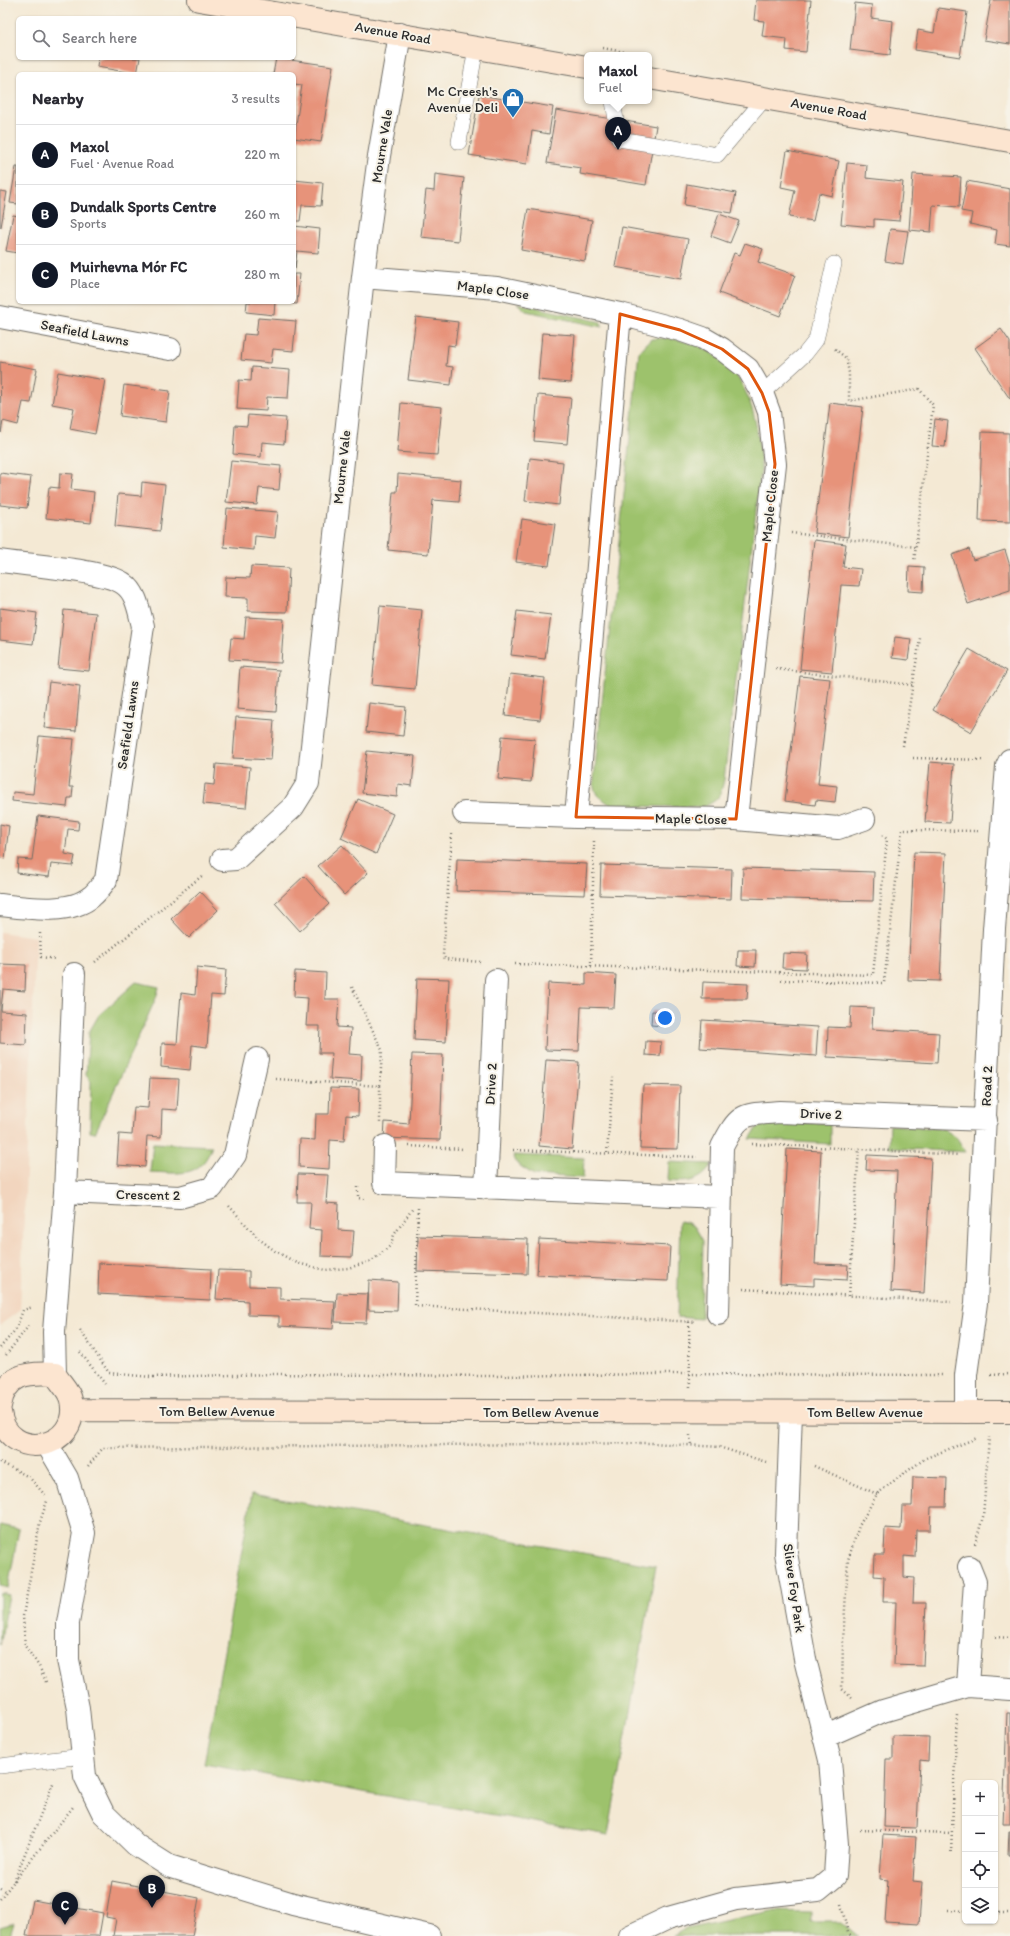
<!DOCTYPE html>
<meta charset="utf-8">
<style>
:root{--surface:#fff;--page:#f7f7f7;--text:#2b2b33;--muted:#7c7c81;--line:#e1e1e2;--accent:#111827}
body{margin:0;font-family:Itim,sans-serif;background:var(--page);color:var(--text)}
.controls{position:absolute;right:12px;bottom:12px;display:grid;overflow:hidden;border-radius:6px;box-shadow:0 1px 3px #0004}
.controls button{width:36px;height:36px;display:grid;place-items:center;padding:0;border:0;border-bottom:1px solid var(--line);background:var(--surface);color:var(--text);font:20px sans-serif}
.you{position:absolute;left:665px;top:1018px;width:14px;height:14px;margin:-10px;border:3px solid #fff;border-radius:50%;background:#1a73e8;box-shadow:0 0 0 6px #1a73e833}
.badge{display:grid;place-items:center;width:26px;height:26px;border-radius:50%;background:var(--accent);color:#fff;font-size:13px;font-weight:700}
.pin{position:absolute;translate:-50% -33px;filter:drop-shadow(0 1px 2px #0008)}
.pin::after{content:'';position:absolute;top:21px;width:14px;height:12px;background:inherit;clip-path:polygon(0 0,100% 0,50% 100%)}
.popup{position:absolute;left:584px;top:52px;width:68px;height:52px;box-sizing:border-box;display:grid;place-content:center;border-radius:6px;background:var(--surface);filter:drop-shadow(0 1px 3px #0005);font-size:13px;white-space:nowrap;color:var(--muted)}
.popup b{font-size:15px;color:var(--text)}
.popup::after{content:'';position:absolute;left:50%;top:100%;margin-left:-8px;border:8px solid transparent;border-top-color:var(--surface)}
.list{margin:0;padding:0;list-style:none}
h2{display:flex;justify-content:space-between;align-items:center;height:52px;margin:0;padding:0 16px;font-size:17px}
h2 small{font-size:13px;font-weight:400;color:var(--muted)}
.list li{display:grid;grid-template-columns:26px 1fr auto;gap:12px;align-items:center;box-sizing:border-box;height:60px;padding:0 16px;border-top:1px solid var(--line)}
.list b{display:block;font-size:15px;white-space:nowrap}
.list p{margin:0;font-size:13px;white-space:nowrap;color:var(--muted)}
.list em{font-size:13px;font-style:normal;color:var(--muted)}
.icon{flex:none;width:22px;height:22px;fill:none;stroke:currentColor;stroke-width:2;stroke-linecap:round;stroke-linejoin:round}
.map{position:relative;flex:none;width:1010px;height:1936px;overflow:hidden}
.search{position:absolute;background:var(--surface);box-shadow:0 1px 3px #0004;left:16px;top:16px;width:280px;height:44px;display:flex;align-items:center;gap:10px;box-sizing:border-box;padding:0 14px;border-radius:6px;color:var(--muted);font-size:15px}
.panel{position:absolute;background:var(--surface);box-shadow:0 1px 3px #0004;left:16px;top:72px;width:280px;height:232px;border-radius:6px}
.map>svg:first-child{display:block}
.built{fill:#f2d5be}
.green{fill:#9dc26c;stroke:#64764c}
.building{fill:#e7937a}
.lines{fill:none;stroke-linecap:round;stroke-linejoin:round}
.lane-casing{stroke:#716e66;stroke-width:16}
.street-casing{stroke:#716e66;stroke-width:24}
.secondary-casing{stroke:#716e66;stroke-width:24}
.path{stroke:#716e66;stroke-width:2.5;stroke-dasharray:1 3;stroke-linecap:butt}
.lane{stroke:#fff;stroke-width:15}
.street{stroke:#fff;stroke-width:22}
.secondary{stroke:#fce5d0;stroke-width:22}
.marked{fill:none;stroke:#df570e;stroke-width:3;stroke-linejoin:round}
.labels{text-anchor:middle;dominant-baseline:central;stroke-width:4;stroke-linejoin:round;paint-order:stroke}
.street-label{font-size:14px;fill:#2b2b2b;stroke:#f7f3e8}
.poi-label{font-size:14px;fill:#2b2b2b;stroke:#f7f3e8;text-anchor:end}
</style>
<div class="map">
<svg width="1010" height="1936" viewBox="0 0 1010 1936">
<rect width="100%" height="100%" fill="#f7f3e8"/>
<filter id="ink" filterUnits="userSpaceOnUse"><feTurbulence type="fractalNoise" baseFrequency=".025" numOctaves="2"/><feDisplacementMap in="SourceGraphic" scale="8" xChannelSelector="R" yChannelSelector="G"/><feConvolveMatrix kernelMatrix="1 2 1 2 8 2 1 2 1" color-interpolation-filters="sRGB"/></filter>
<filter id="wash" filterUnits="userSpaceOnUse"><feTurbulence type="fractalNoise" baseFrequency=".012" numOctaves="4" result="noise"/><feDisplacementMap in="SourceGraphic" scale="16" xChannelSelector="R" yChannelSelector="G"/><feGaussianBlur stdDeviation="0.9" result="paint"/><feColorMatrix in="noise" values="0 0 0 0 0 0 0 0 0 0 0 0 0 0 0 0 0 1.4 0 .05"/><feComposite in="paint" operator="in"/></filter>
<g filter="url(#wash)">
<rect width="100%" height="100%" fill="#f4e9d4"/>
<path class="built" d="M 0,932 L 36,937 L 20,1310 L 0,1325 Z"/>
<path class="green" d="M 517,303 L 601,322 L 602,327 L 526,311 Z
M 666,338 C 741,347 758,403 761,469 L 724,780 C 720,797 719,800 703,807 L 612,806 L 597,795 L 594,788 L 594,778 L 639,352 L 651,339 Z
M 136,982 L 159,987 L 156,998 L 95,1133 L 90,1132 L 91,1082 L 86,1075 L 89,1032 L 99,1015 Z
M 767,1123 L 830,1123 L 830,1144 L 750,1139 L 757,1128 Z
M 890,1125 L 944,1129 L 957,1138 L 966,1152 L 889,1148 Z
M 153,1143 L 212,1146 C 201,1179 179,1173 150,1172 Z
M 513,1155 L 584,1158 L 583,1178 L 534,1175 L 517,1164 Z
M 669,1162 L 712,1164 C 702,1182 687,1183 668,1181 Z
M 680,1221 L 689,1223 L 695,1227 L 703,1241 L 701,1319 L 677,1317 Z
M 252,1494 L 656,1566 L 608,1835 L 204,1764 Z
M 0,1525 L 19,1529 L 8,1588 L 0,1586 Z
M 0,1593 L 9,1595 L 0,1645 Z
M 771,1911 L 811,1912 L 811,1922 L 841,1922 L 858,1936 L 673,1936 L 686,1929 Z
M 14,1923 L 10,1936 L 0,1936 L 0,1927 Z"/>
<g id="blocks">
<path class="building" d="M 756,0 L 811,0 L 806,52 L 786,50 L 787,39 L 762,36 L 764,21 L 754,20 Z
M 991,0 L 1010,0 L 1010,44 L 984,40 Z
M 855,3 L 872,5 L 871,18 L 893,21 L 890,55 L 850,50 Z
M 938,8 L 967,12 L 960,57 L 915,50 L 918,30 L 934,33 Z
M 98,58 L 140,58 L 137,74 L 97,67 Z
M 276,58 L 333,66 L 321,142 L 294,138 L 302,85 L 294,84 L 294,74 L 273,74 Z
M 479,95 L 553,107 L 549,134 L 532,131 L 527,164 L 469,155 Z
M 556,110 L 656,126 L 646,185 L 580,174 L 581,168 L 547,163 Z
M 787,151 L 839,161 L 832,196 L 819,193 L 813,221 L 789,217 L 795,190 L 781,187 Z
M 847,163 L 867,165 L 866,178 L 903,182 L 899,221 L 874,219 L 874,227 L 841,224 Z
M 16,167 L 18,167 L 18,204 L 10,203 Z
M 435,174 L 464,178 L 458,241 L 421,237 L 426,190 L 434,191 Z
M 913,174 L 961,177 L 959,207 L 933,205 L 931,232 L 909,230 Z
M 294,180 L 323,183 L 321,206 L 302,205 L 300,221 L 294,221 Z
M 967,181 L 1010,189 L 1010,246 L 995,244 L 997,230 L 970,224 L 972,213 L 961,211 Z
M 687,184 L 736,193 L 732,213 L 684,205 Z
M 0,191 L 7,192 L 1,227 L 0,227 Z
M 528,209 L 592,220 L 585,261 L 521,250 Z
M 719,214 L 739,221 L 730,243 L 711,236 Z
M 13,215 L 18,216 L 18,253 L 6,251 Z
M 294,226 L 320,229 L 318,253 L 297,251 L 295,269 Z
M 622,227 L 688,239 L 681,279 L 615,267 Z
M 890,229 L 908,231 L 903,264 L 885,261 Z
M 745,243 L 763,249 L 758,262 L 795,275 L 780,316 L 719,293 L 734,253 L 740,255 Z
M 294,274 L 300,274 L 297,304 L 286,303 L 294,302 Z
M 247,302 L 275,302 L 274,315 L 246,312 Z
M 416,317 L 458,322 L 455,346 L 448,345 L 446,366 L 453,367 L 451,385 L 408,380 Z
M 258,318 L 296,321 L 293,351 L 273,349 L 271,363 L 241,360 L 244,334 L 256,335 Z
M 1001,329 L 1010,342 L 1010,399 L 975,348 Z
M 542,333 L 575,335 L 571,383 L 538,380 Z
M 0,362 L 37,369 L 31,403 L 23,402 L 18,425 L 3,421 L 1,433 Z
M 252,367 L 290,370 L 288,398 L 267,397 L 266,411 L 237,409 L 239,380 L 251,381 Z
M 58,372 L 105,380 L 95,434 L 70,429 L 74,408 L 52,404 Z
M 124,385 L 170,391 L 166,422 L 120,416 Z
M 538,395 L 571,398 L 567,444 L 534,441 Z
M 401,403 L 442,407 L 437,455 L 397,452 Z
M 830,403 L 863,407 L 848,537 L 814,533 Z
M 248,415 L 286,418 L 284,444 L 262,442 L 261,457 L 233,454 L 235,425 L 247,426 Z
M 935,419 L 948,421 L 945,447 L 932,446 Z
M 982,432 L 1009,433 L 1010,522 L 979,521 Z
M 530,458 L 563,462 L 559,505 L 525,501 Z
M 231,461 L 281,466 L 279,490 L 259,488 L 257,505 L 226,502 Z
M 0,473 L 31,477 L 27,508 L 0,505 Z
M 60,473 L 73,474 L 71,489 L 94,492 L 91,523 L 46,518 L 49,487 L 59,488 Z
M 398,474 L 461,480 L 459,502 L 433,500 L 428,554 L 388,550 L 393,492 L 397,492 Z
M 142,482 L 165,485 L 160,531 L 115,526 L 118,494 L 141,496 Z
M 227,508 L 278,512 L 275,538 L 255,536 L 254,550 L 224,547 Z
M 522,519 L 555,524 L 549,566 L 516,562 Z
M 814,540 L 846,544 L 843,567 L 861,569 L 859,586 L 841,585 L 832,672 L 800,669 Z
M 969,549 L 973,560 L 1005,550 L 1010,566 L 1010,590 L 968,604 L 952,555 Z
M 251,566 L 289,568 L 287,612 L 248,611 L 248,598 L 225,597 L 226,577 L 250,578 Z
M 909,566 L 924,567 L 923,592 L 908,591 Z
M 380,606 L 422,610 L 415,689 L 372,685 Z
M 0,608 L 37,613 L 33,644 L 0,640 Z
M 64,610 L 96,613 L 89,671 L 58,668 Z
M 517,611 L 551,615 L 545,659 L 511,655 Z
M 246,617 L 284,619 L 281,663 L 229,660 L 231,638 L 244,639 Z
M 895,637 L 911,639 L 908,660 L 892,658 Z
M 969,649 L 1007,671 L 971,732 L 933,710 Z
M 240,667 L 279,670 L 276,712 L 237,709 Z
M 510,674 L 545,678 L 540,720 L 505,716 Z
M 800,676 L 830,679 L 818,784 L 837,786 L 835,802 L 816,800 L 815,805 L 785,801 Z
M 49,682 L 80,686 L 76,731 L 44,728 Z
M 369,703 L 406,707 L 403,736 L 366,732 Z
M 236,717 L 274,720 L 271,760 L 233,758 Z
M 39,736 L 74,739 L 69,787 L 73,787 L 72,798 L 68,798 L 67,807 L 12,801 L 13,792 L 33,794 Z
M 502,736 L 535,739 L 531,782 L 498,779 Z
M 367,751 L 415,756 L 412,786 L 398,784 L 397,797 L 362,793 Z
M 930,762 L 954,764 L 950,823 L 925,822 Z
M 216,764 L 250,767 L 246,808 L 203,804 L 205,784 L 214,785 Z
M 358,799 L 393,814 L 376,854 L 341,838 Z
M 38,816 L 79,821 L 78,830 L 68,829 L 65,854 L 75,856 L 73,866 L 51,864 L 49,877 L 17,873 L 18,859 L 32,860 Z
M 0,824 L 9,826 L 5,859 L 0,858 Z
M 342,845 L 368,873 L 344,895 L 318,866 Z
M 914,852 L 946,853 L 940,981 L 908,980 Z
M 457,859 L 587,864 L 585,895 L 456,891 Z
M 601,865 L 732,869 L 731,899 L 600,895 Z
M 743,868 L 874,872 L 873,901 L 742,898 Z
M 304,876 L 329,904 L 300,931 L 275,903 Z
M 200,891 L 218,910 L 189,938 L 171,919 Z
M 738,950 L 756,950 L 755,967 L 737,966 Z
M 783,953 L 807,954 L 806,969 L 782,968 Z
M 0,964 L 26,965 L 25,991 L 3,989 L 1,1011 L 27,1013 L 26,1045 L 0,1043 Z
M 197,967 L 226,970 L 224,996 L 211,995 L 207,1047 L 192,1045 L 190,1070 L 161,1067 L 162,1043 L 177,1044 L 181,993 L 195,995 Z
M 295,971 L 326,973 L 325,999 L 339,999 L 337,1027 L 351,1028 L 349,1054 L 362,1055 L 361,1081 L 330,1079 L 332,1053 L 319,1053 L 320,1026 L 306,1026 L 308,998 L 294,997 Z
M 586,973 L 616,975 L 614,1008 L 581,1007 L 579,1051 L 545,1050 L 548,983 L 586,985 Z
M 417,978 L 449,979 L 446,1042 L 414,1040 Z
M 703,982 L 748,984 L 747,999 L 702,999 Z
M 851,1007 L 873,1008 L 872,1029 L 939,1033 L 937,1063 L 827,1057 L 828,1027 L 850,1028 Z
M 652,1011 L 664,1012 L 663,1026 L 651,1025 Z
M 702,1020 L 818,1027 L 816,1056 L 700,1048 Z
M 646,1041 L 661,1042 L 660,1056 L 645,1055 Z
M 412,1054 L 443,1055 L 440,1140 L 384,1138 L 385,1122 L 409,1124 Z
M 546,1060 L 579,1062 L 572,1149 L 539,1146 Z
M 150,1078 L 179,1079 L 177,1110 L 162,1109 L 161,1137 L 147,1136 L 145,1167 L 117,1165 L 119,1134 L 132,1135 L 134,1107 L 148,1108 Z
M 643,1085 L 680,1086 L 678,1149 L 640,1148 Z
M 330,1088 L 359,1089 L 358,1116 L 346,1115 L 344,1141 L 330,1140 L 329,1169 L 299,1167 L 300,1139 L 315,1140 L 316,1114 L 329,1114 Z
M 787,1149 L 821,1151 L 815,1264 L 848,1265 L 847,1280 L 814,1278 L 814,1286 L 780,1284 Z
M 867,1155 L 931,1158 L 924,1293 L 891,1291 L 897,1171 L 866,1170 Z
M 298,1174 L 328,1175 L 326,1203 L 339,1204 L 338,1230 L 354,1231 L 352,1257 L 321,1256 L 322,1230 L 309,1229 L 311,1202 L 297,1202 Z
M 418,1236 L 528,1239 L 527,1274 L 417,1271 Z
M 539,1239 L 670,1246 L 668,1281 L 537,1275 Z
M 99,1263 L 211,1269 L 210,1300 L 98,1294 Z
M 218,1270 L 249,1271 L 249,1286 L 280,1287 L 280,1299 L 335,1301 L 333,1329 L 279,1326 L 279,1316 L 248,1315 L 248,1301 L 216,1299 Z
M 369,1280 L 398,1282 L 397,1311 L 368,1310 Z
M 337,1293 L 368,1294 L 366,1323 L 335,1322 Z
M 913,1477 L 947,1478 L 946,1507 L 931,1507 L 930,1530 L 916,1530 L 915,1557 L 904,1556 L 904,1577 L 914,1578 L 913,1603 L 926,1603 L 923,1666 L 894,1665 L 896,1602 L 883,1602 L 884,1577 L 874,1576 L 875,1555 L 884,1555 L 885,1528 L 901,1529 L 902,1506 L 912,1506 Z
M 1007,1713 L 1010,1713 L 1010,1824 L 1003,1824 Z
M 893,1736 L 929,1737 L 928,1761 L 920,1760 L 917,1828 L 884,1827 L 886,1759 L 893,1759 Z
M 1009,1831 L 1010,1831 L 1010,1855 L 1008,1855 Z
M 883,1835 L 916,1837 L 913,1881 L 922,1882 L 919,1924 L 885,1922 L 888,1880 L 880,1879 Z
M 112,1881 L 199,1898 L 192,1936 L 113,1936 L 116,1919 L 106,1917 Z
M 33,1900 L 103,1913 L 99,1936 L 26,1936 Z"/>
</g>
</g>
<g filter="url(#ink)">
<use href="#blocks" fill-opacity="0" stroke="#716e66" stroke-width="1"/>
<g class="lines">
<g class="lane-casing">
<path id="lane" d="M 613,101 L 619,139 L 717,155 L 765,98
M 459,142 L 476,48
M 762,393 L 805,354 L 816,340 L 834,264
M 0,1766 L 83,1756"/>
</g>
<g class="street-casing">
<path id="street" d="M 363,277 L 497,288 L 620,314 L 680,330 L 703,338 L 722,349 L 748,369 L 762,393 L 769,412 L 775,464 L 736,819 L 576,817 L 620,314
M 0,317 L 170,349
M 0,561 C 25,565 107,570 124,584 C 137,593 139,612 143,626 L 106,880 C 102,885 97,892 92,896 C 71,915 26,908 0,905
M 464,813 L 576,817
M 736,819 L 838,828 L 864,819
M 222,860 L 236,859 L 293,807 L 308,783 L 363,277 L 379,156 L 400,34
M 385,1146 L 384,1183 L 720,1197
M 486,1188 L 496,980
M 65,1192 L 180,1197 L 212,1188 L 235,1155 L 257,1059
M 718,1314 L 722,1147 C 740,1112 742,1115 780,1112 L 986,1120
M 55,1374 L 54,1332 L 65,1192 L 74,974
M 966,1412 L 966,1375 L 976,1303 L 994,929 L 1007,766 L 1010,760
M 47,1444 L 67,1478 L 84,1533 L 68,1623 L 68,1660 L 78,1708 L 85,1776 L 103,1813 L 136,1845 L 169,1866 L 293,1904 L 429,1936
M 968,1686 L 975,1582 L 969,1567
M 824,1737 L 883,1711 L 968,1686 L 1010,1689
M 630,1936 L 668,1918 L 736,1899 L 818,1890 L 835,1876 L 837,1844 L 830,1760 L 805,1659 L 786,1553 L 791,1412"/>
</g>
<g class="secondary-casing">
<path id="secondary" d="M 199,0 L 587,67
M 649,78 L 1010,141
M 0,1406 C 5,1374 28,1372 55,1374 C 60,1383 69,1390 71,1400 C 82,1450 7,1464 0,1412
M 73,1410 L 1010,1412"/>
</g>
<path class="path" d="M 603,48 L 641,55
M 835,349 L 846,358 L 849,373 L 849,401 L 919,389 L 933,405 L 914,562
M 791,533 L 916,547
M 776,669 L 913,685
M 903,746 L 920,638
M 913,758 L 984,760
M 452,834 L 443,955 L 445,959 L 481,962
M 40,933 L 41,957 L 56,959
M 95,962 L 203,875
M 515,964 L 873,975 L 887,839 L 882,835
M 591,966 L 594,841
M 781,980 L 884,983 L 902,830 L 979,831
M 352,987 L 382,1050 L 380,1086
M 276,1079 L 380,1086 L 380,1123
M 752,1144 L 859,1149
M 409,1146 L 464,1149
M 513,1150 L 697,1157
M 607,1153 L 613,1077
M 358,1187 L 358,1198 L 365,1199
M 229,1206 L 258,1238 L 275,1251 L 297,1263 L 325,1270 L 348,1268 L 372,1261 L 390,1246 L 394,1235 L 413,1208
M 418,1208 L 415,1306 L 696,1322
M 743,1289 L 951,1302
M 849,1296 L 859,1149 L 959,1155
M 689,1322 L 690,1388
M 80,1330 L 109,1373 L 151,1377 L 274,1374 L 489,1376 L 660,1374 L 942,1375
M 0,1348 L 16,1329 L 23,1310 L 33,1307
M 80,1352 L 105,1384
M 6,1355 L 30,1324
M 991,1375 L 1010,1374
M 690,1435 L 691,1445
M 0,1462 L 29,1477 L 45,1495
M 88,1466 L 103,1448 L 652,1443 L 719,1447 L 766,1462
M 814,1466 L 877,1494
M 975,1544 L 983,1517 L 989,1437
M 995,1637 L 1010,1638
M 46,1682 L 39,1666 L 25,1646 L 23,1616 L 40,1522 L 47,1501
M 852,1698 L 842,1689 L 843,1641 L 848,1560 L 859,1526 L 877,1494 L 899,1477 L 926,1458 L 977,1438
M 860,1830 L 952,1833
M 951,1852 L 957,1715
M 14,1881 L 54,1781
M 0,1888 L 6,1892
M 0,1899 L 73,1807
M 841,1904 L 848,1933 L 852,1936
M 948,1910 L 965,1911
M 995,1913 L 1010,1913"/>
<use href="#lane" class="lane"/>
<use href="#street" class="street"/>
<use href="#secondary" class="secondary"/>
</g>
</g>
<path class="marked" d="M 620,314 L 680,330 L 722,349 L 748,369 L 762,393 L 769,412 L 775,464 L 736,819 L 576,817 Z"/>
<defs>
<g id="shop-pin" transform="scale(1.15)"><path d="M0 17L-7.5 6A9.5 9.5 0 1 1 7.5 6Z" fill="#1f6fb2" stroke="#f7f3e8"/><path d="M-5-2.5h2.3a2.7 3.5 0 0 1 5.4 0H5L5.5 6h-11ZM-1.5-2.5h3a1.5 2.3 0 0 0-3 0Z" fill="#fff"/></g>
</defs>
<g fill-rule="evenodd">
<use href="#shop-pin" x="513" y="99"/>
</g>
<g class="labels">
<g class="street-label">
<text transform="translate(393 33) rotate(10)">Avenue Road</text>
<text transform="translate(829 109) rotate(10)">Avenue Road</text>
<text transform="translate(382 146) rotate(-81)">Mourne Vale</text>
<text transform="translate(493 290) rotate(8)">Maple Close</text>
<text transform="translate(85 333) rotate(11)">Seafield Lawns</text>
<text transform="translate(342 467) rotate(-84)">Mourne Vale</text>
<text transform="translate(770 506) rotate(-84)">Maple Close</text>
<text transform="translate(128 725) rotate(-82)">Seafield Lawns</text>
<text transform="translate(691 819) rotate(1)">Maple Close</text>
<text transform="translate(491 1084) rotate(-87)">Drive 2</text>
<text transform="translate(987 1086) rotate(-88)">Road 2</text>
<text transform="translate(821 1114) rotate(2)">Drive 2</text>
<text transform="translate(148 1195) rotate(1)">Crescent 2</text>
<text x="217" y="1411">Tom Bellew Avenue</text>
<text x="541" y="1412">Tom Bellew Avenue</text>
<text x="865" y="1412">Tom Bellew Avenue</text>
<text transform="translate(794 1588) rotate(82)">Slieve Foy Park</text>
</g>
<g class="poi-label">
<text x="498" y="91">Mc Creesh's<tspan x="498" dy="16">Avenue Deli</tspan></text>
</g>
</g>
</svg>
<div class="controls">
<button>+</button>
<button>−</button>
<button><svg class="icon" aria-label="locate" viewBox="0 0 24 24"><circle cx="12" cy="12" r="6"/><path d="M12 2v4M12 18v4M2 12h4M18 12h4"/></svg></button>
<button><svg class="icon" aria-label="layers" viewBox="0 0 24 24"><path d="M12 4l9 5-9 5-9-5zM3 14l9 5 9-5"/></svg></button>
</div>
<div class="you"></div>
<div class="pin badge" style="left:618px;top:150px">A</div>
<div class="popup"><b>Maxol</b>Fuel</div>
<div class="pin badge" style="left:152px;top:1908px">B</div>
<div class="pin badge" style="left:65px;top:1925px">C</div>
<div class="search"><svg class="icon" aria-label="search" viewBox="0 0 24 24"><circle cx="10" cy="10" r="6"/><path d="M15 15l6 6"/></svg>Search here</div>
<section class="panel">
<h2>Nearby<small>3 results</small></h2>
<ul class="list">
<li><span class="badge">A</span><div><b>Maxol</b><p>Fuel · Avenue Road</p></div><em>220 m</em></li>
<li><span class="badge">B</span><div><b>Dundalk Sports Centre</b><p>Sports</p></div><em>260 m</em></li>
<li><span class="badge">C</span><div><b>Muirhevna Mór FC</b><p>Place</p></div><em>280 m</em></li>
</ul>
</section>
</div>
